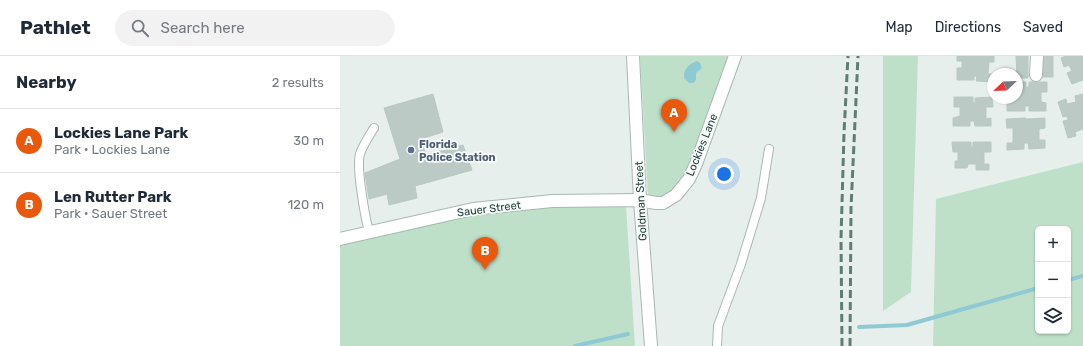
<!DOCTYPE html>
<meta charset="utf-8">
<style>
:root{--surface:#fff;--page:#f2f2f3;--text:#1f2937;--muted:#747a83;--line:#e0e1e3;--accent:#ea580c}
body{margin:0;font-family:Rubik,sans-serif;background:var(--page);color:var(--text)}
.controls{position:absolute;right:12px;bottom:12px;display:grid;overflow:hidden;border-radius:6px;box-shadow:0 1px 3px #0004}
.controls button{width:36px;height:36px;display:grid;place-items:center;padding:0;border:0;border-bottom:1px solid var(--line);background:var(--surface);color:var(--text);font:20px sans-serif}
.compass{position:absolute;left:647px;top:12px;width:36px;height:36px;border-radius:50%;background:var(--surface);box-shadow:0 1px 3px #0004;rotate:247deg}
.you{position:absolute;left:384px;top:118px;width:14px;height:14px;margin:-10px;border:3px solid #fff;border-radius:50%;background:#1a73e8;box-shadow:0 0 0 6px #1a73e833}
.badge{display:grid;place-items:center;width:26px;height:26px;border-radius:50%;background:var(--accent);color:#fff;font-size:13px;font-weight:700}
.pin{position:absolute;translate:-50% -33px;filter:drop-shadow(0 1px 2px #0008)}
.pin::after{content:'';position:absolute;top:21px;width:14px;height:12px;background:inherit;clip-path:polygon(0 0,100% 0,50% 100%)}
.list{margin:0;padding:0;list-style:none}
h2{display:flex;justify-content:space-between;align-items:center;height:52px;margin:0;padding:0 16px;font-size:17px}
h2 small{font-size:13px;font-weight:400;color:var(--muted)}
.list li{display:grid;grid-template-columns:26px 1fr auto;gap:12px;align-items:center;box-sizing:border-box;height:64px;padding:0 16px;border-top:1px solid var(--line)}
.list b{display:block;font-size:15px;white-space:nowrap}
.list p{margin:0;font-size:13px;white-space:nowrap;color:var(--muted)}
.list em{font-size:13px;font-style:normal;color:var(--muted)}
.icon{flex:none;width:22px;height:22px;fill:none;stroke:currentColor;stroke-width:2;stroke-linecap:round;stroke-linejoin:round}
.map{position:relative;flex:none;width:743px;height:290px;overflow:hidden}
header{display:flex;align-items:center;gap:24px;box-sizing:border-box;height:56px;padding:0 20px;background:var(--surface);border-bottom:1px solid var(--line)}
header strong{font-size:19px}
nav{display:flex;gap:22px;margin-inline-start:auto;font-size:14px}
.search{width:280px;height:36px;background:var(--page);display:flex;align-items:center;gap:10px;box-sizing:border-box;padding:0 14px;border-radius:22px;color:var(--muted);font-size:15px}
main{display:flex}
aside{flex:1;background:var(--surface)}
.map>svg:first-child{display:block}
.green{fill:#bfe0c8;fill-rule:evenodd}
.water{fill:#8ec9d4}
.lines{fill:none;stroke-linecap:round;stroke-linejoin:round}
.stream{stroke:#8ec9d4;stroke-width:4}
.building{fill:#bbcac4;stroke:#b8c9c2}
.service-casing{stroke:#a8b8b2;stroke-width:10}
.minor-casing{stroke:#a8b8b2;stroke-width:14}
.tertiary-casing{stroke:#a8b8b2;stroke-width:14}
.service{stroke:#fff;stroke-width:8}
.minor{stroke:#fff;stroke-width:12}
.tertiary{stroke:#fff;stroke-width:12}
.rail{stroke:#5f7d75;stroke-width:3;stroke-dasharray:8 4;stroke-linecap:butt}
.service-dot{fill:#5c6f8a;stroke:#f7fbf9;stroke-width:1.5}
.labels{text-anchor:middle;dominant-baseline:central;stroke-width:3.5;stroke-linejoin:round;paint-order:stroke}
.service-label{font-size:11px;font-weight:bold;fill:#4e5e75;stroke:#f7fbf9;text-anchor:start}
.street-label{font-size:11px;fill:#24423a;stroke:#f7fbf9}
</style>
<header>
<strong>Pathlet</strong>
<div class="search"><svg class="icon" aria-label="search" viewBox="0 0 24 24"><circle cx="10" cy="10" r="6"/><path d="M15 15l6 6"/></svg>Search here</div>
<nav><a>Map</a><a>Directions</a><a>Saved</a></nav>
</header>
<main>
<aside>
<h2>Nearby<small>2 results</small></h2>
<ul class="list">
<li><span class="badge">A</span><div><b>Lockies Lane Park</b><p>Park · Lockies Lane</p></div><em>30 m</em></li>
<li><span class="badge">B</span><div><b>Len Rutter Park</b><p>Park · Sauer Street</p></div><em>120 m</em></li>
</ul>
</aside>
<div class="map">
<svg width="743" height="290" viewBox="0 0 743 290">
<rect width="100%" height="100%" fill="#e6efeb"/>
<path class="green" d="M 300,0 L 390,0 L 346,119 L 333,135 L 321,142 L 308,140 Z
M 543,0 L 578,0 L 571,236 L 543,255 Z
M 743,106 L 743,290 L 593,290 L 596,143 ZM 698,173 L 728,173 L 728,275 L 698,275 Z
M 211,150 L 286,150 L 295,290 L 0,290 L 0,188 L 134,158 Z"/>
<path class="water" d="M 357,5 L 360,7 L 362,12 L 356,17 C 356,23 357,28 349,27 L 344,22 C 343,13 349,8 357,5 Z"/>
<g class="lines">
<path class="stream" d="M 728,224 L 743,220
M 519,271 L 567,269 L 698,232
M 235,290 L 288,278"/>
</g>
<path class="building" d="M 617,0 L 654,0 L 654,6 L 649,6 L 648,18 L 654,18 L 653,26 L 636,25 L 637,20 L 634,20 L 634,24 L 617,24 L 617,12 L 622,12 L 622,5 L 617,5 Z
M 676,0 L 688,0 L 688,22 L 677,22 Z
M 702,0 L 713,0 L 713,21 L 702,21 Z
M 726,0 L 743,0 L 743,24 L 732,28 L 727,17 L 732,15 L 729,9 L 724,11 L 721,2 Z
M 677,26 L 686,26 L 686,31 L 689,31 L 689,26 L 707,26 L 707,36 L 701,36 L 701,46 L 706,47 L 706,55 L 689,55 L 689,50 L 685,50 L 685,55 L 667,55 L 667,46 L 673,46 L 673,42 L 677,42 Z
M 93,38 L 103,76 L 81,83 L 86,99 L 123,89 L 132,114 L 75,130 L 77,142 L 49,149 L 47,138 L 29,143 L 25,117 L 60,103 L 44,52 Z
M 743,38 L 743,73 L 735,76 L 736,80 L 728,82 L 723,65 L 728,64 L 727,60 L 723,61 L 718,46 L 726,43 L 727,48 L 736,46 L 735,40 Z
M 614,41 L 633,41 L 633,47 L 635,47 L 635,42 L 652,41 L 653,51 L 646,51 L 646,63 L 651,62 L 651,70 L 635,70 L 634,65 L 630,65 L 630,70 L 613,70 L 613,62 L 620,60 L 620,51 L 614,51 Z
M 686,62 L 687,68 L 687,63 L 705,62 L 705,72 L 699,73 L 699,84 L 705,84 L 705,92 L 689,93 L 688,87 L 684,87 L 684,93 L 667,94 L 667,87 L 673,87 L 673,72 L 667,72 L 666,63 Z
M 612,86 L 631,86 L 631,91 L 633,91 L 633,86 L 651,86 L 651,96 L 644,96 L 644,108 L 649,108 L 649,114 L 636,114 L 636,108 L 628,108 L 627,112 L 615,112 L 615,105 L 618,105 L 618,96 L 613,96 Z"/>
<g class="lines">
<g class="service-casing">
<path id="service" d="M 29,176 C 25,160 16,112 20,98 C 23,89 29,80 34,72
M 377,290 L 378,270 L 401,208 L 421,142 L 429,93"/>
</g>
<g class="minor-casing">
<path id="minor" d="M 696,19 L 697,0
M 0,183 L 133,153 L 212,145 L 300,144 L 316,147 L 323,147 L 336,139 L 341,133 L 349,123 L 356,108 L 395,0"/>
</g>
<g class="tertiary-casing">
<path id="tertiary" d="M 293,0 L 300,144 L 311,290"/>
</g>
<use href="#service" class="service"/>
<use href="#minor" class="minor"/>
<use href="#tertiary" class="tertiary"/>
<path class="rail" d="M 502,290 L 501,183 L 504,77 L 508,0
M 510,290 L 511,152 L 518,0"/>
</g>
<circle class="service-dot" cx="71" cy="94" r="4"/>
<g class="labels">
<g class="service-label">
<text x="79" y="88">Florida<tspan x="79" dy="13">Police Station</tspan></text>
</g>
<g class="street-label">
<text transform="translate(362 89) rotate(-68)">Lockies Lane</text>
<text transform="translate(301 145) rotate(-93)">Goldman Street</text>
<text transform="translate(149 153) rotate(-7)">Sauer Street</text>
</g>
</g>
</svg>
<div class="controls">
<button>+</button>
<button>−</button>
<button><svg class="icon" aria-label="layers" viewBox="0 0 24 24"><path d="M12 4l9 5-9 5-9-5zM3 14l9 5 9-5"/></svg></button>
</div>
<svg class="compass" viewBox="-18 -18 36 36"><path d="M0-13l5 13h-10z" fill="#e53935"/><path d="M0 13l5-13h-10z" fill="#747a83"/></svg>
<div class="you"></div>
<div class="pin badge" style="left:334px;top:76px">A</div>
<div class="pin badge" style="left:145px;top:214px">B</div>
</div>
</main>
